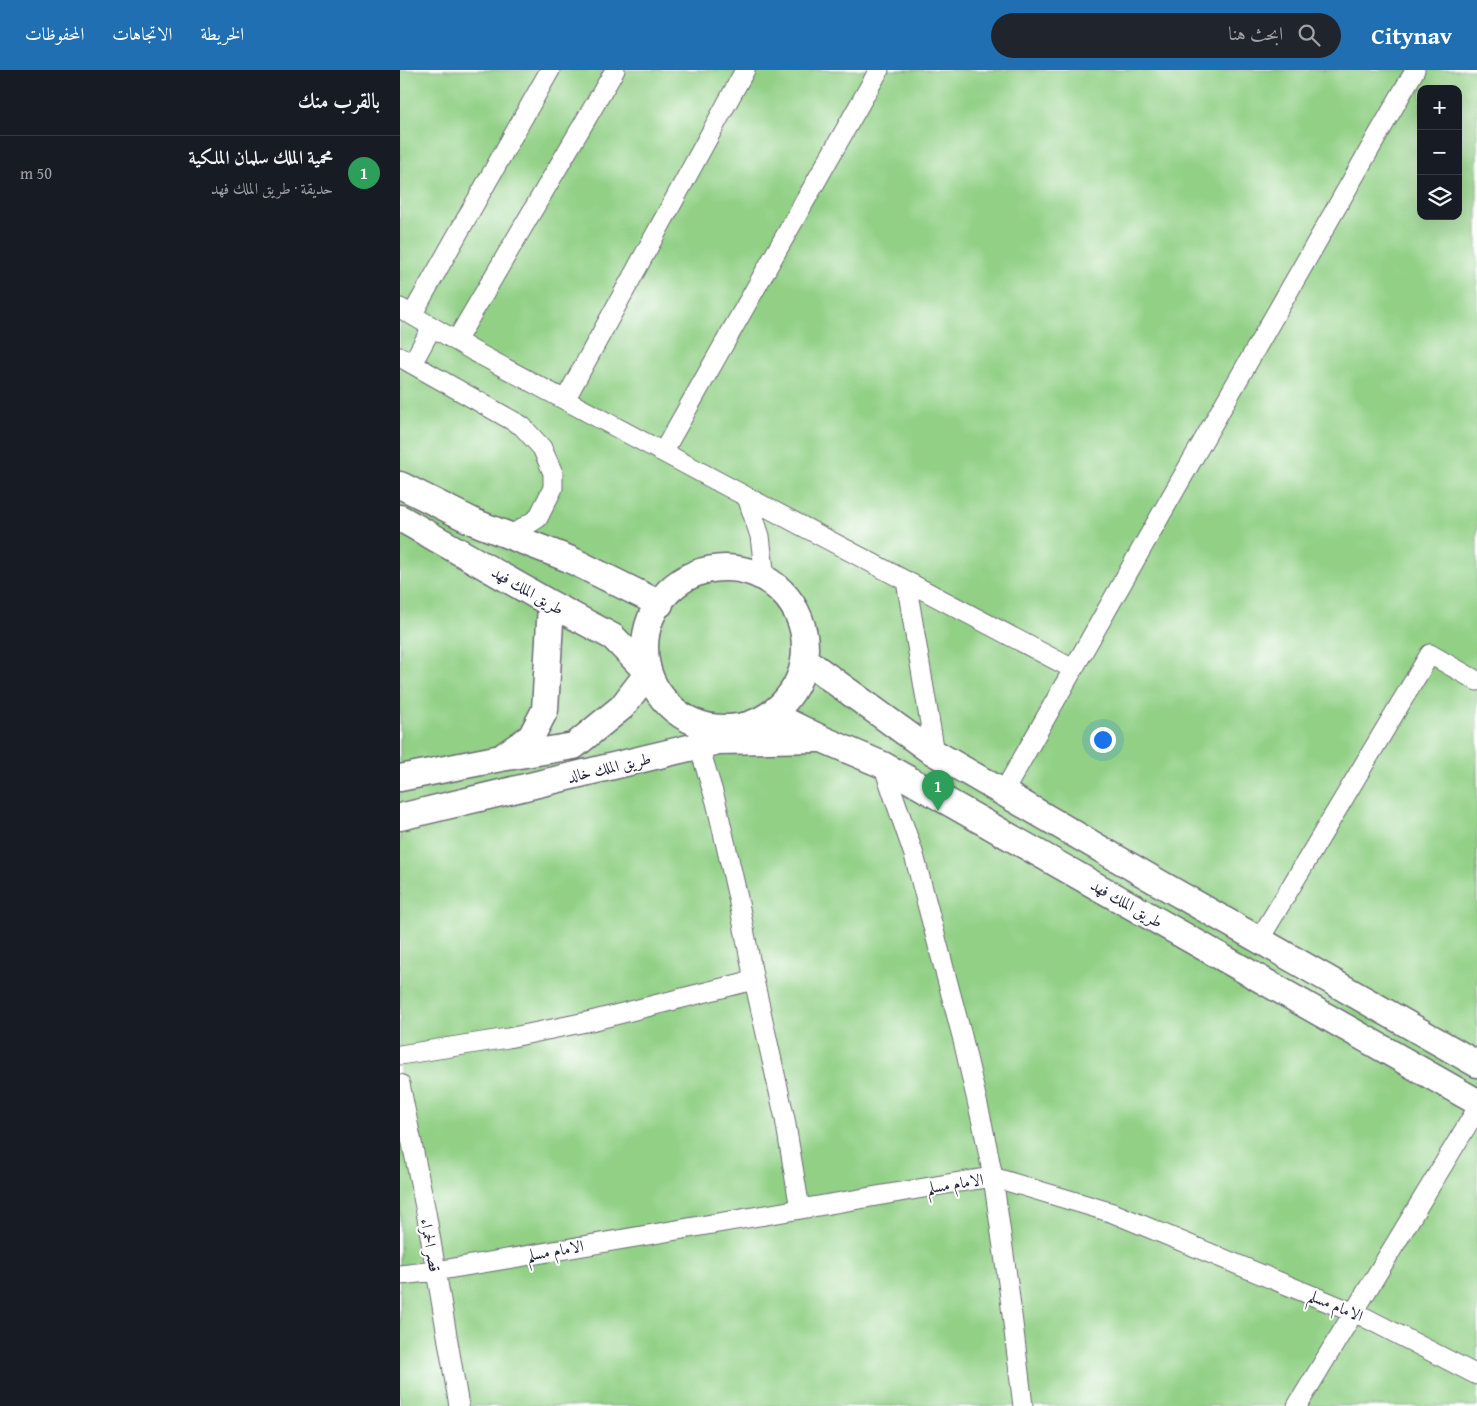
<!DOCTYPE html>
<html lang="ar">
<meta charset="utf-8">
<style>
:root{--surface:#171b24;--page:#20242c;--text:#f1f3f6;--muted:#9ea1a6;--line:#363941;--accent:#1f6fb2}
body{margin:0;font-family:"Gentium Book Plus",Amiri,serif;background:var(--page);color:var(--text);direction:rtl}
.controls{position:absolute;right:15px;top:15px;display:grid;overflow:hidden;border-radius:10px;box-shadow:0 5px 20px #0002}
.controls button{width:45px;height:45px;display:grid;place-items:center;padding:0;border:0;border-bottom:1px solid var(--line);background:var(--surface);color:var(--text);font:25px sans-serif}
.you{position:absolute;left:702px;top:669px;width:18px;height:18px;margin:-12px;border:4px solid #fff;border-radius:50%;background:#1a73e8;box-shadow:0 0 0 8px #1a73e833}
.badge{display:grid;place-items:center;width:32px;height:32px;border-radius:50%;background:var(--accent);color:#fff;font-size:16px;font-weight:700}
.pin{position:absolute;translate:-50% -41px;filter:drop-shadow(0 1px 2px #0008)}
.pin::after{content:'';position:absolute;top:26px;width:18px;height:15px;background:inherit;clip-path:polygon(0 0,100% 0,50% 100%)}
.list{margin:0;padding:0;list-style:none}
h2{display:flex;justify-content:space-between;align-items:center;height:65px;margin:0;padding:0 20px;font-size:21px}
h2 small{font-size:16px;font-weight:400;color:var(--muted)}
.list li{display:grid;grid-template-columns:32px 1fr auto;gap:15px;align-items:center;box-sizing:border-box;height:75px;padding:0 20px;border-top:1px solid var(--line)}
.list b{display:block;font-size:19px;white-space:nowrap}
.list p{margin:0;font-size:16px;white-space:nowrap;color:var(--muted)}
.list em{font-size:16px;font-style:normal;color:var(--muted)}
.icon{flex:none;width:28px;height:28px;fill:none;stroke:currentColor;stroke-width:2;stroke-linecap:round;stroke-linejoin:round}
.map{position:relative;flex:none;width:1077px;height:1336px;overflow:hidden;direction:ltr}
header{display:flex;align-items:center;gap:30px;box-sizing:border-box;height:70px;padding:0 25px;background:var(--accent);color:#fff}
header strong{font-size:24px}
nav{display:flex;gap:28px;margin-inline-start:auto;font-size:18px}
.search{width:350px;height:45px;background:var(--page);display:flex;align-items:center;gap:12px;box-sizing:border-box;padding:0 18px;border-radius:28px;color:var(--muted);font-size:19px}
main{display:flex}
aside{flex:1;background:var(--surface)}
.map>svg:first-child{display:block}
.green{fill:#92d086;stroke:#5a7960;fill-rule:evenodd}
.lines{fill:none;stroke-linecap:round;stroke-linejoin:round}
.street-casing{stroke:#6b6973;stroke-width:21}
.secondary-casing{stroke:#6b6973;stroke-width:29}
.street{stroke:#fff;stroke-width:19}
.secondary{stroke:#fff;stroke-width:26}
.labels{text-anchor:middle;dominant-baseline:central;stroke-width:4;stroke-linejoin:round;paint-order:stroke}
.street-label{font-size:16px;fill:#22223b;stroke:#fff}
</style>
<header>
<strong>Citynav</strong>
<div class="search"><svg class="icon" aria-label="search" viewBox="0 0 24 24"><circle cx="10" cy="10" r="6"/><path d="M15 15l6 6"/></svg>ابحث هنا</div>
<nav><a>الخريطة</a><a>الاتجاهات</a><a>المحفوظات</a></nav>
</header>
<main>
<div class="map">
<svg width="1077" height="1336" viewBox="0 0 1077 1336">
<rect width="100%" height="100%" fill="#fff"/>
<filter id="ink" filterUnits="userSpaceOnUse"><feTurbulence type="fractalNoise" baseFrequency=".02" numOctaves="2"/><feDisplacementMap in="SourceGraphic" scale="10" xChannelSelector="R" yChannelSelector="G"/><feConvolveMatrix kernelMatrix="1 2 1 2 8 2 1 2 1" color-interpolation-filters="sRGB"/></filter>
<filter id="wash" filterUnits="userSpaceOnUse"><feTurbulence type="fractalNoise" baseFrequency=".0096" numOctaves="4" result="noise"/><feDisplacementMap in="SourceGraphic" scale="20" xChannelSelector="R" yChannelSelector="G"/><feGaussianBlur stdDeviation="1.12" result="paint"/><feColorMatrix in="noise" values="0 0 0 0 0 0 0 0 0 0 0 0 0 0 0 0 0 1.4 0 .05"/><feComposite in="paint" operator="in"/></filter>
<g filter="url(#wash)">
<rect width="100%" height="100%" fill="#f2eedb"/>
<path class="green" d="M 0,0 L 1077,0 L 1077,1336 L 0,1336 ZM 1021,19 L 1058,19 L 1058,146 L 1021,146 Z"/>
</g>
<g filter="url(#ink)">
<g class="lines">
<g class="street-casing">
<path id="street" d="M 0,238 L 75,282 L 347,427 L 360,466 L 365,508
M 12,245 L 150,0
M 56,271 L 215,0
M 0,287 L 122,356 L 142,378 L 153,403 L 153,418 L 138,448 L 118,461 L 107,465
M 12,294 L 32,257
M 165,330 L 345,0
M 263,382 L 479,0
M 347,427 L 673,599
M 506,511 L 535,683
M 299,676 L 316,732 L 338,828 L 354,910 L 385,1049 L 400,1139
M 483,695 L 514,785 L 562,966 L 583,1057 L 593,1107 L 609,1220 L 623,1336
M 603,723 L 747,469 L 1015,0
M 859,870 L 1030,584 L 1077,611
M 0,985 L 108,968 L 191,951 L 354,910
M 0,1014 L 26,1142 L 59,1336
M 0,1205 L 36,1201 L 553,1113 L 593,1107 L 713,1143 L 964,1247 L 1077,1305
M 897,1336 L 1077,1039"/>
</g>
<g class="secondary-casing">
<path id="secondary" d="M 0,415 L 74,452 L 169,489 L 260,534
M 0,448 L 151,534 L 213,567 L 248,603 L 222,637 L 174,676 L 101,688 L 0,708
M245 578a80 80 0 1 1 160 0a80 80 0 1 1-160 0Z
M 405,590 L 528,679 L 761,814 L 1077,994
M 371,644 L 422,669 L 483,695 L 1077,1032
M 105,685 L 131,667 L 145,640 L 151,534
M 0,747 L 318,671 L 418,669"/>
</g>
<use href="#street" class="street"/>
<use href="#secondary" class="secondary"/>
</g>
</g>
<g class="labels">
<g class="street-label">
<text transform="translate(128 520) rotate(30)">طريق الملك فهد</text>
<text transform="translate(209 697) rotate(-13)">طريق الملك خالد</text>
<text transform="translate(727 833) rotate(30)">طريق الملك فهد</text>
<text transform="translate(555 1113) rotate(-9)">الامام مسلم</text>
<text transform="translate(31 1175) rotate(80)">قصر الحمراء</text>
<text transform="translate(155 1180) rotate(-10)">الامام مسلم</text>
<text transform="translate(936 1235) rotate(23)">الامام مسلم</text>
</g>
</g>
</svg>
<div class="controls">
<button>+</button>
<button>−</button>
<button><svg class="icon" aria-label="layers" viewBox="0 0 24 24"><path d="M12 4l9 5-9 5-9-5zM3 14l9 5 9-5"/></svg></button>
</div>
<div class="you"></div>
<div class="pin badge" style="left:538px;top:741px;background:#2e9e5b">1</div>
</div>
<aside>
<h2>بالقرب منك<small></small></h2>
<ul class="list">
<li><span class="badge" style="background:#2e9e5b">1</span><div><b>محمية الملك سلمان الملكية</b><p>حديقة · طريق الملك فهد</p></div><em>50 m</em></li>
</ul>
</aside>
</main>
